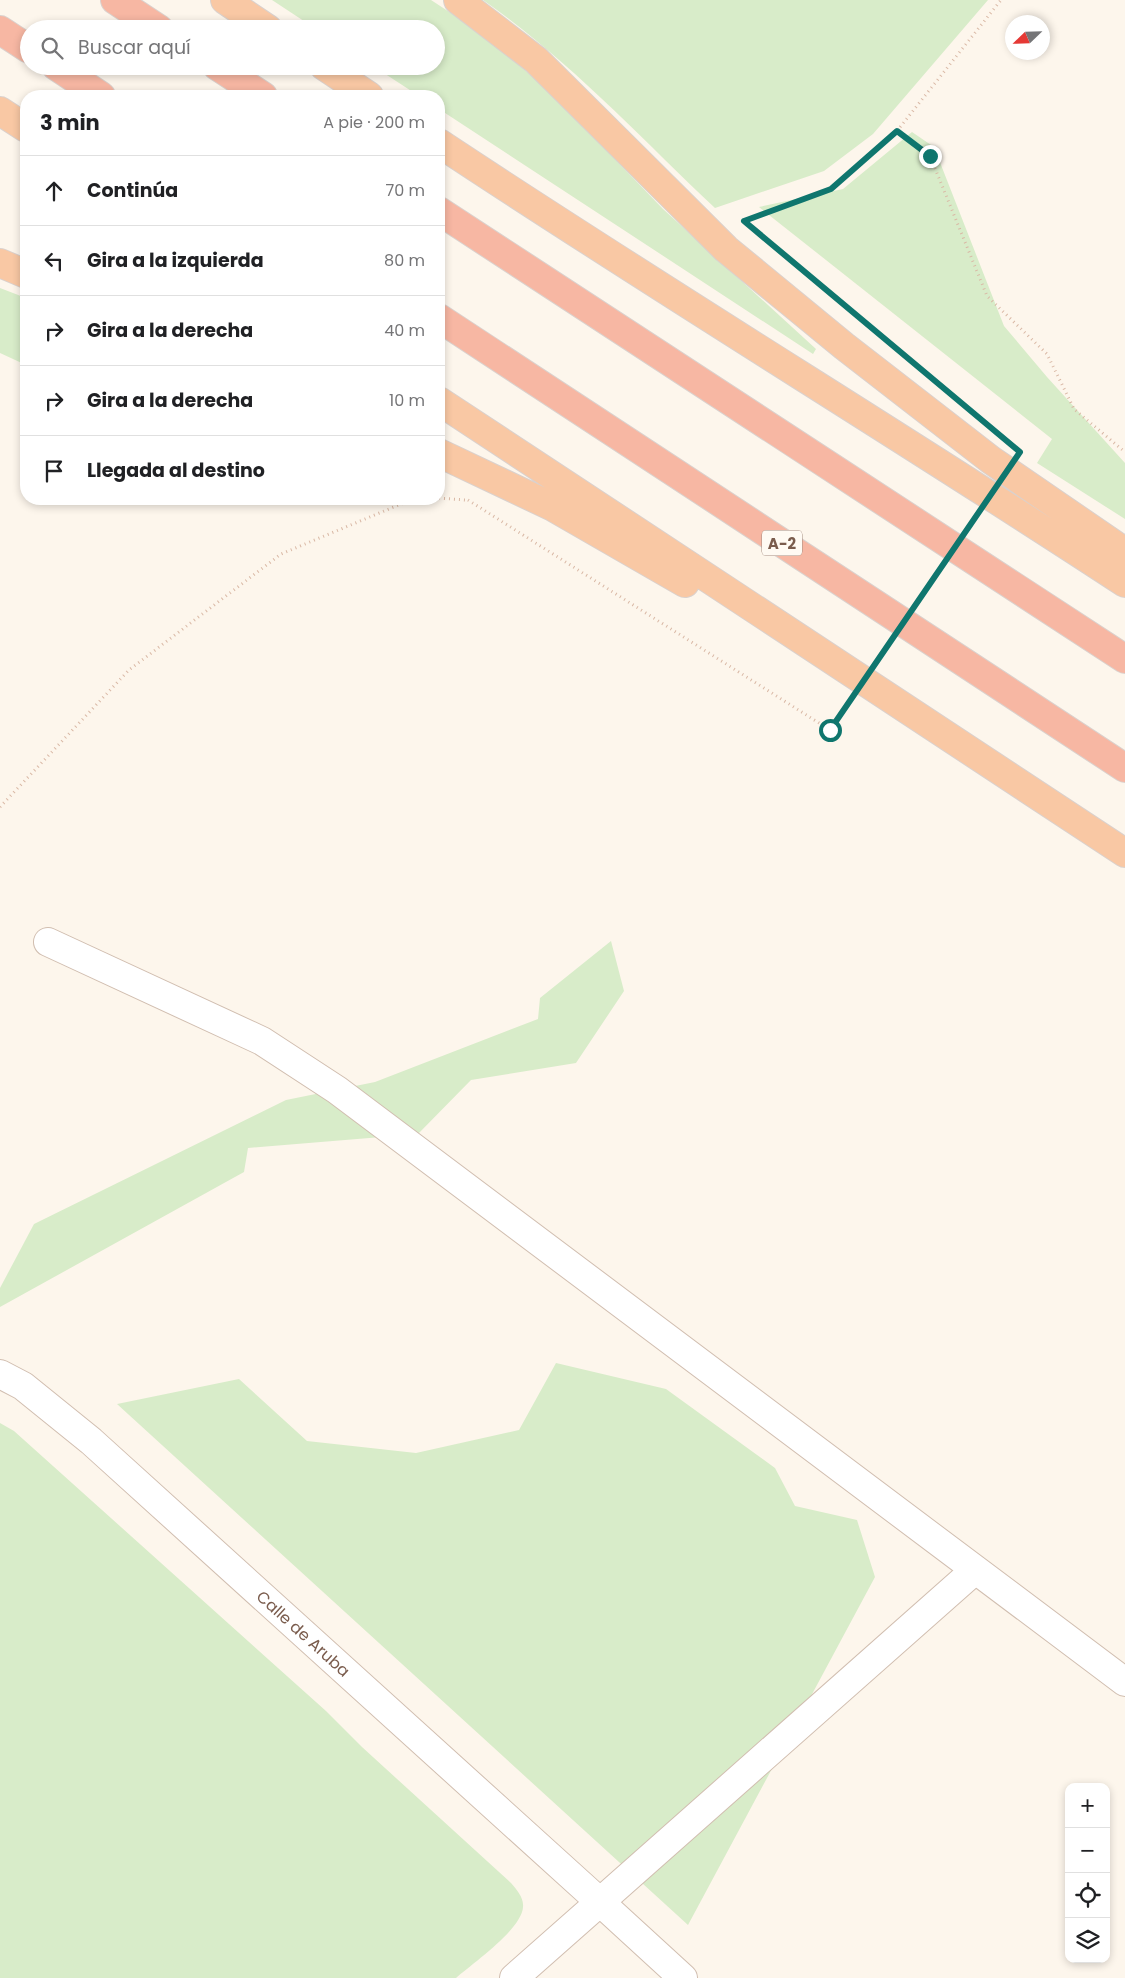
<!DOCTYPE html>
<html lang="es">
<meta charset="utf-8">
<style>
:root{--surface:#fff;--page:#f2f2f2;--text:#202124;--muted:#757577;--line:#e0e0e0}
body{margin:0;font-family:Poppins,sans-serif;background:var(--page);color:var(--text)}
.controls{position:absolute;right:15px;bottom:15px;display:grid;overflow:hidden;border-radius:10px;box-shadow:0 2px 8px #0003}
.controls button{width:45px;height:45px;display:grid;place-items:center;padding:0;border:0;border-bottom:1px solid var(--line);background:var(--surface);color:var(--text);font:25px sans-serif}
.compass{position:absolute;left:1005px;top:15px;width:45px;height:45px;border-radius:50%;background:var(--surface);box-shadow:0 2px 8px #0003;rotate:247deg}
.stop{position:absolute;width:15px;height:15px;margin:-11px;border:4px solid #0f766e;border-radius:50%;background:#fff}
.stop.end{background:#0f766e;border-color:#fff;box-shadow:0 1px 5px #0008}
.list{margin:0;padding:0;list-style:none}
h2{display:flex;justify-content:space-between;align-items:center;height:65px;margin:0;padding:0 20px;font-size:21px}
h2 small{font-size:16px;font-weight:400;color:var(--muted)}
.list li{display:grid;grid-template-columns:32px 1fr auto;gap:15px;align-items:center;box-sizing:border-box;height:70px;padding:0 20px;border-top:1px solid var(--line)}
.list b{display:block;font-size:19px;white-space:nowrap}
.list em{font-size:16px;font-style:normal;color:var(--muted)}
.icon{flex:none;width:28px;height:28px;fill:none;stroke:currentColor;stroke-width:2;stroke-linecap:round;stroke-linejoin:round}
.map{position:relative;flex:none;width:1125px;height:1978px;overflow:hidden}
.search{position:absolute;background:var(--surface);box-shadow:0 2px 8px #0003;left:20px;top:20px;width:425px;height:55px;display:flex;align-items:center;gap:12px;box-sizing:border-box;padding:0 18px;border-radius:28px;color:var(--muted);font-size:19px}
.panel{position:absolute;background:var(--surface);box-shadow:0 2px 8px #0003;left:20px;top:90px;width:425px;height:415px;border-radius:20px}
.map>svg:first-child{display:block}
.green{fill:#d8ecc9}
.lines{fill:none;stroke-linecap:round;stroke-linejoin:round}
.minor-casing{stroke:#d1beb0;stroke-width:30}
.trunk-casing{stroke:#dad1cd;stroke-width:30}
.motorway-casing{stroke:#dad1cd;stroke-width:30}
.path{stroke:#d9b8a5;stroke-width:3;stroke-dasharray:1 4;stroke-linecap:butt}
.minor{stroke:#fff;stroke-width:28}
.trunk{stroke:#f9c8a4;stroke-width:28}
.motorway{stroke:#f7b7a3;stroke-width:28}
.path-bridge{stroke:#d9b8a5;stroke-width:3;stroke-dasharray:1 4;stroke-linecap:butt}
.route{stroke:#0f766e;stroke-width:6}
.labels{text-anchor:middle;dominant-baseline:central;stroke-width:5;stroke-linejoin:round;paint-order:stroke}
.shield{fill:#fffaf3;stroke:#a28b7f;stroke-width:1}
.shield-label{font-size:15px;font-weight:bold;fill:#7a5c4d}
.street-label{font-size:16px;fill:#7a5c4d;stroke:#fffaf3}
</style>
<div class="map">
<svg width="1125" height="1978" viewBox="0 0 1125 1978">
<rect width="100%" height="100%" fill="#fdf6ec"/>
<path class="green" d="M 272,0 L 431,0 L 486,36 L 552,94 L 663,209 L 816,349 L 813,354 L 439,109 L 439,96 L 419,96 L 373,66 L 436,66 L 436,29 L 316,29 Z
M 483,0 L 988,0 L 873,134 L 824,171 L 715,208 C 640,137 568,59 483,0 Z
M 912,132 L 934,147 L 1004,326 L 1047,377 L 1125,463 L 1125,519 L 1037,463 L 1052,439 L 759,207 L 843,189 Z
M 0,288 L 26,298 L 26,365 L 0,353 Z
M 611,941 L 624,991 L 576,1063 L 471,1080 L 418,1134 L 248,1148 L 244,1172 L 0,1307 L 0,1288 L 34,1224 L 286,1100 L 375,1082 L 538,1019 L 540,998 Z
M 556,1363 L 666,1389 L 775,1468 L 795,1506 L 857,1520 L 875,1577 L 688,1925 L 117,1404 L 239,1379 L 307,1441 L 416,1453 L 519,1430 Z
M 0,1423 L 14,1431 L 326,1711 L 362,1747 L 511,1883 C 517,1890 524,1898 523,1907 C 522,1929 473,1963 456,1978 L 0,1978 Z"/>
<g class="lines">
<g class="minor-casing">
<g id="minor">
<path d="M 48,942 L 262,1041 L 337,1090 L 1125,1682"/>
<path id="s1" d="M 0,1374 L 23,1386 L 91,1441 L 600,1902 L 975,1570"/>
<path d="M 514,1978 L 600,1902 L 683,1978"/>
</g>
</g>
<g class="trunk-casing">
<path id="trunk" d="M 225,0 L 268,29
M 458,0 L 536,60 L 726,249 L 844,346 L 991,460 L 1125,552
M 324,66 L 369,96
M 0,111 L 26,128
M 439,143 C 665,293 898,434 1125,583
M 0,263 L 26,274
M 439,401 L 1125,853
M 439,453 L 553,507 L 685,583"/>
</g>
<g class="motorway-casing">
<path id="motorway" d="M 115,0 L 159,29
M 0,30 L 29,49
M 56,66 L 101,96
M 217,66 L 263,96
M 439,211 L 1125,659
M 439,318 L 1125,768"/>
</g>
<path class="path" d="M 897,131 L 1001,0
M 744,221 L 831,189 L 897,131 L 930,156 L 987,296 L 1047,354 L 1074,409 L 1125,452
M 439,498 L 465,500
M 0,807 L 129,670 L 281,554 L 413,499"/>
<use href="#minor" class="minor"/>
<use href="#trunk" class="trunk"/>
<use href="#motorway" class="motorway"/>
<path class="path-bridge" d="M 468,500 L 830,730 L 1020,452 L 744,221"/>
</g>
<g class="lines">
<path class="route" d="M 830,730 L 1020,452 L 744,221 L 831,189 L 897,131 L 930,156"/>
</g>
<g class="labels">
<rect class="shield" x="762" y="530.5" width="40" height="25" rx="4"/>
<g class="shield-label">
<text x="782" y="543">A-2</text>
</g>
<g class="street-label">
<text stroke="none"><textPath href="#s1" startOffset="400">Calle de Aruba</textPath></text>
</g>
</g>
</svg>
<div class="controls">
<button>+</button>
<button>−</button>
<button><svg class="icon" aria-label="locate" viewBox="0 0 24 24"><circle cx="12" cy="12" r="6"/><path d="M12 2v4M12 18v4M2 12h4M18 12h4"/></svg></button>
<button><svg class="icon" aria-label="layers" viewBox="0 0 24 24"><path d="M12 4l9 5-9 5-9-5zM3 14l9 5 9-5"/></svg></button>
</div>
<svg class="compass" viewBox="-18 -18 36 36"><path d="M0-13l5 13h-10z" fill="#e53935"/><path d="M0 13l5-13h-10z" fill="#757577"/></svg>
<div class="stop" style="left:830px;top:730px"></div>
<div class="stop end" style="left:930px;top:156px"></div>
<div class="search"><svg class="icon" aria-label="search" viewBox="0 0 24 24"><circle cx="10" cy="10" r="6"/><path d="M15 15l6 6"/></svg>Buscar aquí</div>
<section class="panel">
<h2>3 min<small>A pie · 200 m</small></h2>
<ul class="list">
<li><svg class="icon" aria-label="ahead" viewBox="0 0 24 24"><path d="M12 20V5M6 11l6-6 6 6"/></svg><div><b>Continúa</b></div><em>70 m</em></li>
<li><svg class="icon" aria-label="left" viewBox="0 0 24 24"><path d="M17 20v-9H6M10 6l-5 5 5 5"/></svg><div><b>Gira a la izquierda</b></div><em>80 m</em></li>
<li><svg class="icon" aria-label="right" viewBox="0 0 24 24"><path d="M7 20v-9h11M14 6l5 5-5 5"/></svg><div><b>Gira a la derecha</b></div><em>40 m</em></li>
<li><svg class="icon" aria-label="right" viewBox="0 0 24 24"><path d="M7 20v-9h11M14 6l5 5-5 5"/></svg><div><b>Gira a la derecha</b></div><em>10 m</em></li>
<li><svg class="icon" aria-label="arrive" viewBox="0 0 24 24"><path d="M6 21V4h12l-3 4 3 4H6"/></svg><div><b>Llegada al destino</b></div></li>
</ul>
</section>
</div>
